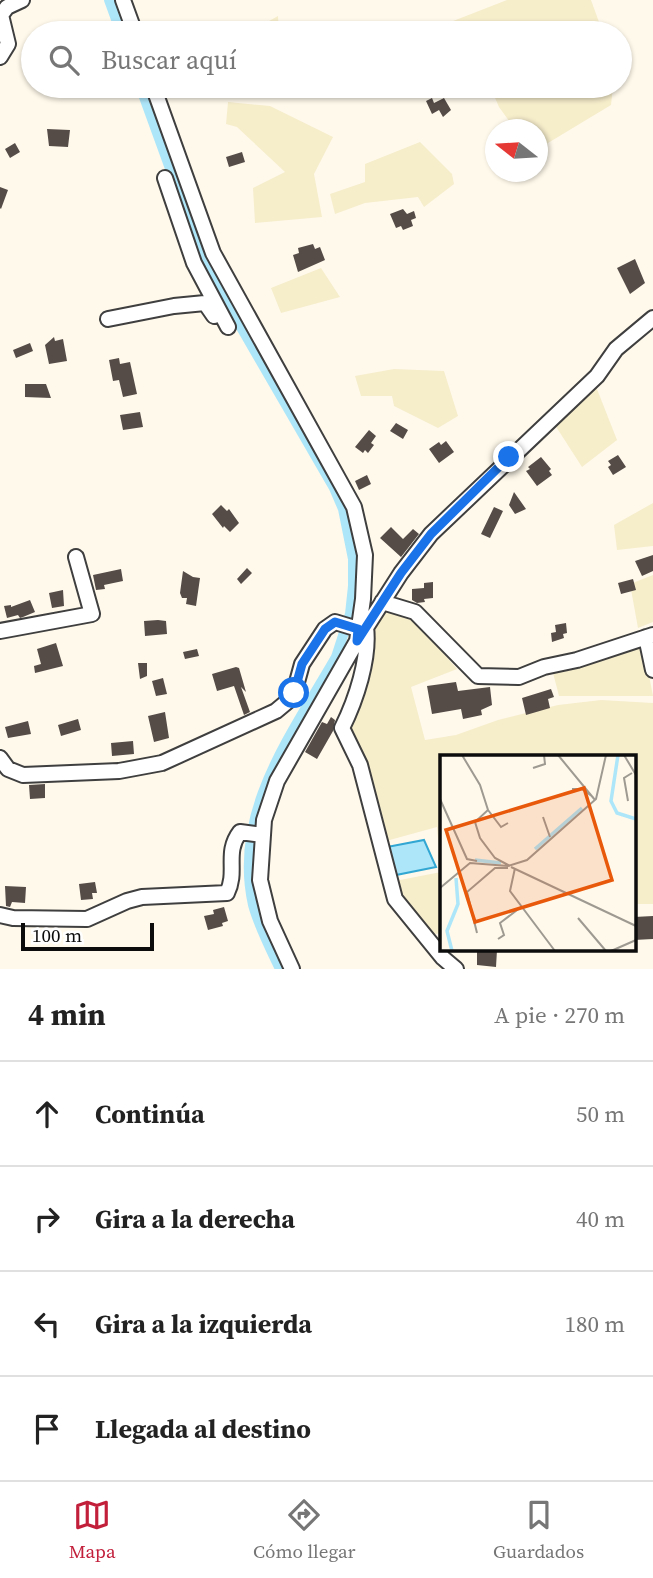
<!DOCTYPE html>
<html lang="es">
<meta charset="utf-8">
<style>
:root{--surface:#fff;--page:#f2f2f2;--text:#222;--muted:#767676;--line:#e0e0e0;--accent:#c21f3b}
body{margin:0;font-family:"Source Serif 4",serif;background:var(--page);color:var(--text)}
.compass{position:absolute;left:485px;top:119px;width:63px;height:63px;border-radius:50%;background:var(--surface);box-shadow:0 2px 5px #0004;rotate:287deg}
.scale{position:absolute;left:21px;bottom:18px;width:133px;box-sizing:border-box;padding-left:7px;border:4px solid #0c0c0c;border-top:0;font-size:19px;line-height:24px;white-space:nowrap;color:#0c0c0c;-webkit-text-stroke:5px #fff;paint-order:stroke}
.stop{position:absolute;width:21px;height:21px;margin:-16px;border:5px solid #1a73e8;border-radius:50%;background:#fff}
.stop.end{background:#1a73e8;border-color:#fff;box-shadow:0 2px 7px #0008}
.list{margin:0;padding:0;list-style:none}
h2{display:flex;justify-content:space-between;align-items:center;height:91px;margin:0;padding:0 28px;font-size:30px}
h2 small{font-size:23px;font-weight:400;color:var(--muted)}
.list li{display:grid;grid-template-columns:46px 1fr auto;gap:21px;align-items:center;box-sizing:border-box;height:105px;padding:0 28px;border-top:2px solid var(--line)}
.list b{display:block;font-size:26px;white-space:nowrap}
.list em{font-size:23px;font-style:normal;color:var(--muted)}
.icon{flex:none;width:38px;height:38px;fill:none;stroke:currentColor;stroke-width:2;stroke-linecap:round;stroke-linejoin:round}
.map{position:relative;flex:none;width:653px;height:969px;overflow:hidden}
.search{position:absolute;background:var(--surface);box-shadow:0 2px 5px #0004;left:21px;right:21px;top:21px;height:77px;display:flex;align-items:center;gap:18px;box-sizing:border-box;padding:0 24px;border-radius:38px;color:var(--muted);font-size:26px}
.sheet{height:511px;background:var(--surface)}
nav{display:flex;justify-content:space-around;align-items:center;box-sizing:border-box;height:98px;border-top:2px solid var(--line);background:var(--surface);font-size:19px;color:var(--muted)}
nav a{display:grid;justify-items:center;gap:4px}
nav .on{color:var(--accent)}
.map>svg:first-child{display:block}
.farmland{fill:#f6edcb}
.water{fill:#aee6f9;stroke:#32a7d3;stroke-width:2}
.lines{fill:none;stroke-linecap:round;stroke-linejoin:round}
.canal{stroke:#aee6f9;stroke-width:10}
.building{fill:#554c48}
.minor-casing{stroke:#3f3f3f;stroke-width:18}
.minor{stroke:#fff;stroke-width:14}
.route{stroke:#1a73e8;stroke-width:9}
.inset-river{fill:none;stroke:#aee6f9;stroke-width:3.5}
.inset-road{fill:none;stroke:#9e9a92;stroke-width:2}
.view{fill:#e8590c;fill-opacity:0.15;stroke:#e8590c;stroke-width:3.5}
.inset-edge{fill:none;stroke:#0c0c0c;stroke-width:3.5}
</style>
<div class="map">
<svg width="653" height="969" viewBox="0 0 653 969">
<rect width="100%" height="100%" fill="#fff9eb"/>
<path class="farmland" d="M 507,0 L 591,0 L 603,33 L 455,33 L 448,23 Z
M 278,16 L 279,33 L 248,33 Z
M 490,86 L 613,86 L 611,105 L 538,149 L 538,130 L 515,129 L 499,107 Z
M 228,102 L 270,106 L 333,137 L 314,174 L 322,217 L 255,223 L 253,188 L 285,172 L 237,127 L 226,124 Z
M 420,142 L 452,174 L 454,184 L 424,207 L 418,197 L 365,203 L 335,214 L 330,194 L 365,182 L 365,164 Z
M 321,268 L 340,297 L 281,313 L 271,288 Z
M 394,369 L 444,371 L 458,416 L 438,428 L 394,406 L 392,396 L 361,396 L 355,376 Z
M 595,384 L 617,440 L 582,467 L 553,422 Z
M 653,503 L 653,546 L 617,550 L 614,525 Z
M 653,575 L 653,622 L 638,628 L 630,584 Z
M 384,607 L 412,617 L 457,669 L 411,687 L 425,740 L 456,735 L 498,720 L 558,705 L 601,700 L 653,703 L 653,904 L 634,904 L 634,757 L 441,757 L 441,933 L 431,935 L 400,897 L 395,881 L 441,872 L 437,827 L 386,841 L 347,727 L 362,698 L 374,630 Z
M 643,645 L 653,696 L 559,696 L 552,669 Z"/>
<path class="water" d="M 424,840 L 436,867 L 396,875 L 387,847 Z"/>
<g class="lines">
<path class="canal" d="M 109,0 L 121,33
M 140,86 L 205,265 L 334,488 L 343,509 L 353,559 L 353,586 L 350,614 L 336,657 C 292,734 232,811 253,905 C 259,927 270,948 280,969"/>
</g>
<path class="building" d="M 432,98 L 434,103 L 444,98 L 451,110 L 443,117 L 439,110 L 432,114 L 426,101 Z
M 47,129 L 70,130 L 68,147 L 49,146 Z
M 15,143 L 20,152 L 10,158 L 5,149 Z
M 242,152 L 245,162 L 229,167 L 226,157 Z
M 0,187 L 8,190 L 1,209 L 0,208 Z
M 403,209 L 407,214 L 414,211 L 416,218 L 411,220 L 413,226 L 403,230 L 401,226 L 396,228 L 390,214 Z
M 313,244 L 315,249 L 320,247 L 325,260 L 298,272 L 293,255 L 299,253 L 298,248 Z
M 635,259 L 645,283 L 630,294 L 617,268 Z
M 54,337 L 55,341 L 63,339 L 67,361 L 49,364 L 45,345 Z
M 30,343 L 33,351 L 16,358 L 13,350 Z
M 119,358 L 120,364 L 130,362 L 137,394 L 123,397 L 119,380 L 113,381 L 109,360 Z
M 25,384 L 46,384 L 51,398 L 25,397 Z
M 140,412 L 143,427 L 123,430 L 120,415 Z
M 396,423 L 408,430 L 403,439 L 390,431 Z
M 369,430 L 376,436 L 371,443 L 374,445 L 368,453 L 365,450 L 363,453 L 355,447 Z
M 446,441 L 454,452 L 439,463 L 429,449 L 439,442 L 441,445 Z
M 618,455 L 626,467 L 613,475 L 608,467 L 611,465 L 608,461 Z
M 541,457 L 551,469 L 549,471 L 552,475 L 537,486 L 526,471 L 530,469 L 528,467 Z
M 367,475 L 371,484 L 359,490 L 355,481 Z
M 514,492 L 526,509 L 515,514 L 509,505 Z
M 221,505 L 227,511 L 229,509 L 239,523 L 230,532 L 224,526 L 223,528 L 212,514 Z
M 494,507 L 503,511 L 490,538 L 481,534 Z
M 391,527 L 403,539 L 413,529 L 419,534 L 401,557 L 380,538 Z
M 653,555 L 653,571 L 642,576 L 635,561 Z
M 247,568 L 252,573 L 241,584 L 237,579 Z
M 121,569 L 123,581 L 104,585 L 105,589 L 96,590 L 93,575 Z
M 183,571 L 193,577 L 200,578 L 196,606 L 186,604 L 187,598 L 182,598 L 180,593 Z
M 633,579 L 636,590 L 621,594 L 618,583 Z
M 433,582 L 433,598 L 424,599 L 425,602 L 417,603 L 412,600 L 412,589 L 424,588 L 424,583 Z
M 63,590 L 64,606 L 52,608 L 49,593 Z
M 30,600 L 35,612 L 23,617 L 20,618 L 18,615 L 7,618 L 4,606 L 11,605 L 11,607 Z
M 158,620 L 166,621 L 167,634 L 145,636 L 144,621 Z
M 566,623 L 567,633 L 563,634 L 564,638 L 552,642 L 551,633 L 556,632 L 555,625 Z
M 56,643 L 63,666 L 35,673 L 34,666 L 41,664 L 37,649 Z
M 197,649 L 199,656 L 185,659 L 183,652 Z
M 138,663 L 147,663 L 147,676 L 140,679 Z
M 236,667 L 239,668 L 246,692 L 241,687 L 250,712 L 244,715 L 234,686 L 217,691 L 212,674 Z
M 163,678 L 167,694 L 156,696 L 152,681 Z
M 456,682 L 458,691 L 490,687 L 492,705 L 481,710 L 482,715 L 463,719 L 461,709 L 432,714 L 427,686 Z
M 551,689 L 554,697 L 548,699 L 550,708 L 526,715 L 522,698 Z
M 165,712 L 169,738 L 154,742 L 148,716 Z
M 331,717 L 335,720 L 333,731 L 317,759 L 305,752 L 322,722 L 327,724 Z
M 78,719 L 81,730 L 61,736 L 58,725 Z
M 28,721 L 31,734 L 8,738 L 5,727 Z
M 133,741 L 134,754 L 112,756 L 111,743 Z
M 45,784 L 45,798 L 30,799 L 29,785 Z
M 95,882 L 97,893 L 92,893 L 93,899 L 81,900 L 79,884 Z
M 5,886 L 26,887 L 25,903 L 12,902 L 10,907 L 6,906 Z
M 224,907 L 228,921 L 222,923 L 223,926 L 208,930 L 204,916 L 214,914 L 213,910 Z
M 653,916 L 653,939 L 634,940 L 634,917 Z
M 481,950 L 497,950 L 496,967 L 477,965 L 477,951 Z"/>
<g class="lines">
<g class="minor-casing">
<path id="minor" d="M 123,0 L 135,33
M 0,57 L 8,44 L 1,15 L 7,7 L 22,0
M 153,86 L 213,253 L 354,507 L 365,555 L 363,599 L 357,641 L 277,781 L 264,820 L 260,880 L 270,921 L 292,969
M 165,178 L 194,263 L 228,327
M 108,319 L 174,306 L 205,303 L 214,316
M 382,602 L 415,612 L 478,676 L 519,677 L 544,667 L 577,660 L 653,635
M 366,627 C 370,658 356,700 342,728 L 360,765 L 395,899 L 443,958 L 456,969
M 0,631 L 92,614 L 76,557
M 360,637 L 401,573 L 431,534 L 597,376 L 616,349 L 653,318
M 646,637 L 653,670
M 0,758 L 8,769 L 23,775 L 119,771 L 162,763 L 276,711 L 288,701 L 294,693 L 302,664 L 325,629 L 335,622 L 358,629
M 0,915 L 13,918 L 87,919 L 127,901 L 142,897 L 227,893 C 238,871 224,853 240,832 L 263,835"/>
</g>
<use href="#minor" class="minor"/>
</g>
<g class="lines">
<path class="route" d="M 294,693 L 302,664 L 325,629 L 335,622 L 358,629 L 357,641 L 401,573 L 431,534 L 509,457"/>
</g>
<g transform="translate(440 755)">
<rect width="196" height="196" fill="#fff9eb"/>
<path class="inset-river" d="M 178,0 L 171,46 L 177,58 L 196,64M 95,94 L 142,53M 35,105 L 61,108M 12,196 L 7,176 L 18,149 L 16,123"/>
<path class="inset-road" d="M 22,0 L 40,30 L 48,55 L 35,67 L 40,83 L 55,103 L 70,111M 118,0 L 155,45M 184,0 L 196,20M 93,13 L 105,9 L 104,0M 132,34 L 142,34 L 153,42M 0,44 L 27,104 L 37,106M 188,46 L 184,23 L 192,18M 48,55 L 61,72 L 68,68M 103,62 L 110,82M 71,112 L 196,171M 75,113 L 70,136 L 115,196M 0,133 L 30,108 L 68,111 L 87,105 L 156,44 L 166,0M 138,163 L 166,196M 37,178 L 27,137 L 55,113 L 68,113M 58,184 L 64,180 L 60,168 L 81,152M 171,196 L 196,185"/>
<path class="view" d="M 144,33 L 172,125 L 35,167 L 6,75 Z"/>
<rect width="196" height="196" class="inset-edge"/>
</g>
</svg>
<svg class="compass" viewBox="-18 -18 36 36"><path d="M0-13l5 13h-10z" fill="#e53935"/><path d="M0 13l5-13h-10z" fill="#767676"/></svg>
<div class="scale">100 m</div>
<div class="stop" style="left:294px;top:693px"></div>
<div class="stop end" style="left:509px;top:457px"></div>
<div class="search"><svg class="icon" aria-label="search" viewBox="0 0 24 24"><circle cx="10" cy="10" r="6"/><path d="M15 15l6 6"/></svg>Buscar aquí</div>
</div>
<section class="sheet">
<h2>4 min<small>A pie · 270 m</small></h2>
<ul class="list">
<li><svg class="icon" aria-label="ahead" viewBox="0 0 24 24"><path d="M12 20V5M6 11l6-6 6 6"/></svg><div><b>Continúa</b></div><em>50 m</em></li>
<li><svg class="icon" aria-label="right" viewBox="0 0 24 24"><path d="M7 20v-9h11M14 6l5 5-5 5"/></svg><div><b>Gira a la derecha</b></div><em>40 m</em></li>
<li><svg class="icon" aria-label="left" viewBox="0 0 24 24"><path d="M17 20v-9H6M10 6l-5 5 5 5"/></svg><div><b>Gira a la izquierda</b></div><em>180 m</em></li>
<li><svg class="icon" aria-label="arrive" viewBox="0 0 24 24"><path d="M6 21V4h12l-3 4 3 4H6"/></svg><div><b>Llegada al destino</b></div></li>
</ul>
</section>
<nav>
<a class="on"><svg class="icon" aria-label="map" viewBox="0 0 24 24"><path d="M3 6l6-2 6 2 6-2v14l-6 2-6-2-6 2zM9 4v14M15 6v14"/></svg>Mapa</a>
<a><svg class="icon" aria-label="directions" viewBox="0 0 24 24"><path d="M12 3l9 9-9 9-9-9zM9 14v-3h6M13 9l2 2-2 2"/></svg>Cómo llegar</a>
<a><svg class="icon" aria-label="saved" viewBox="0 0 24 24"><path d="M7 4h10v16l-5-4-5 4z"/></svg>Guardados</a>
</nav>
